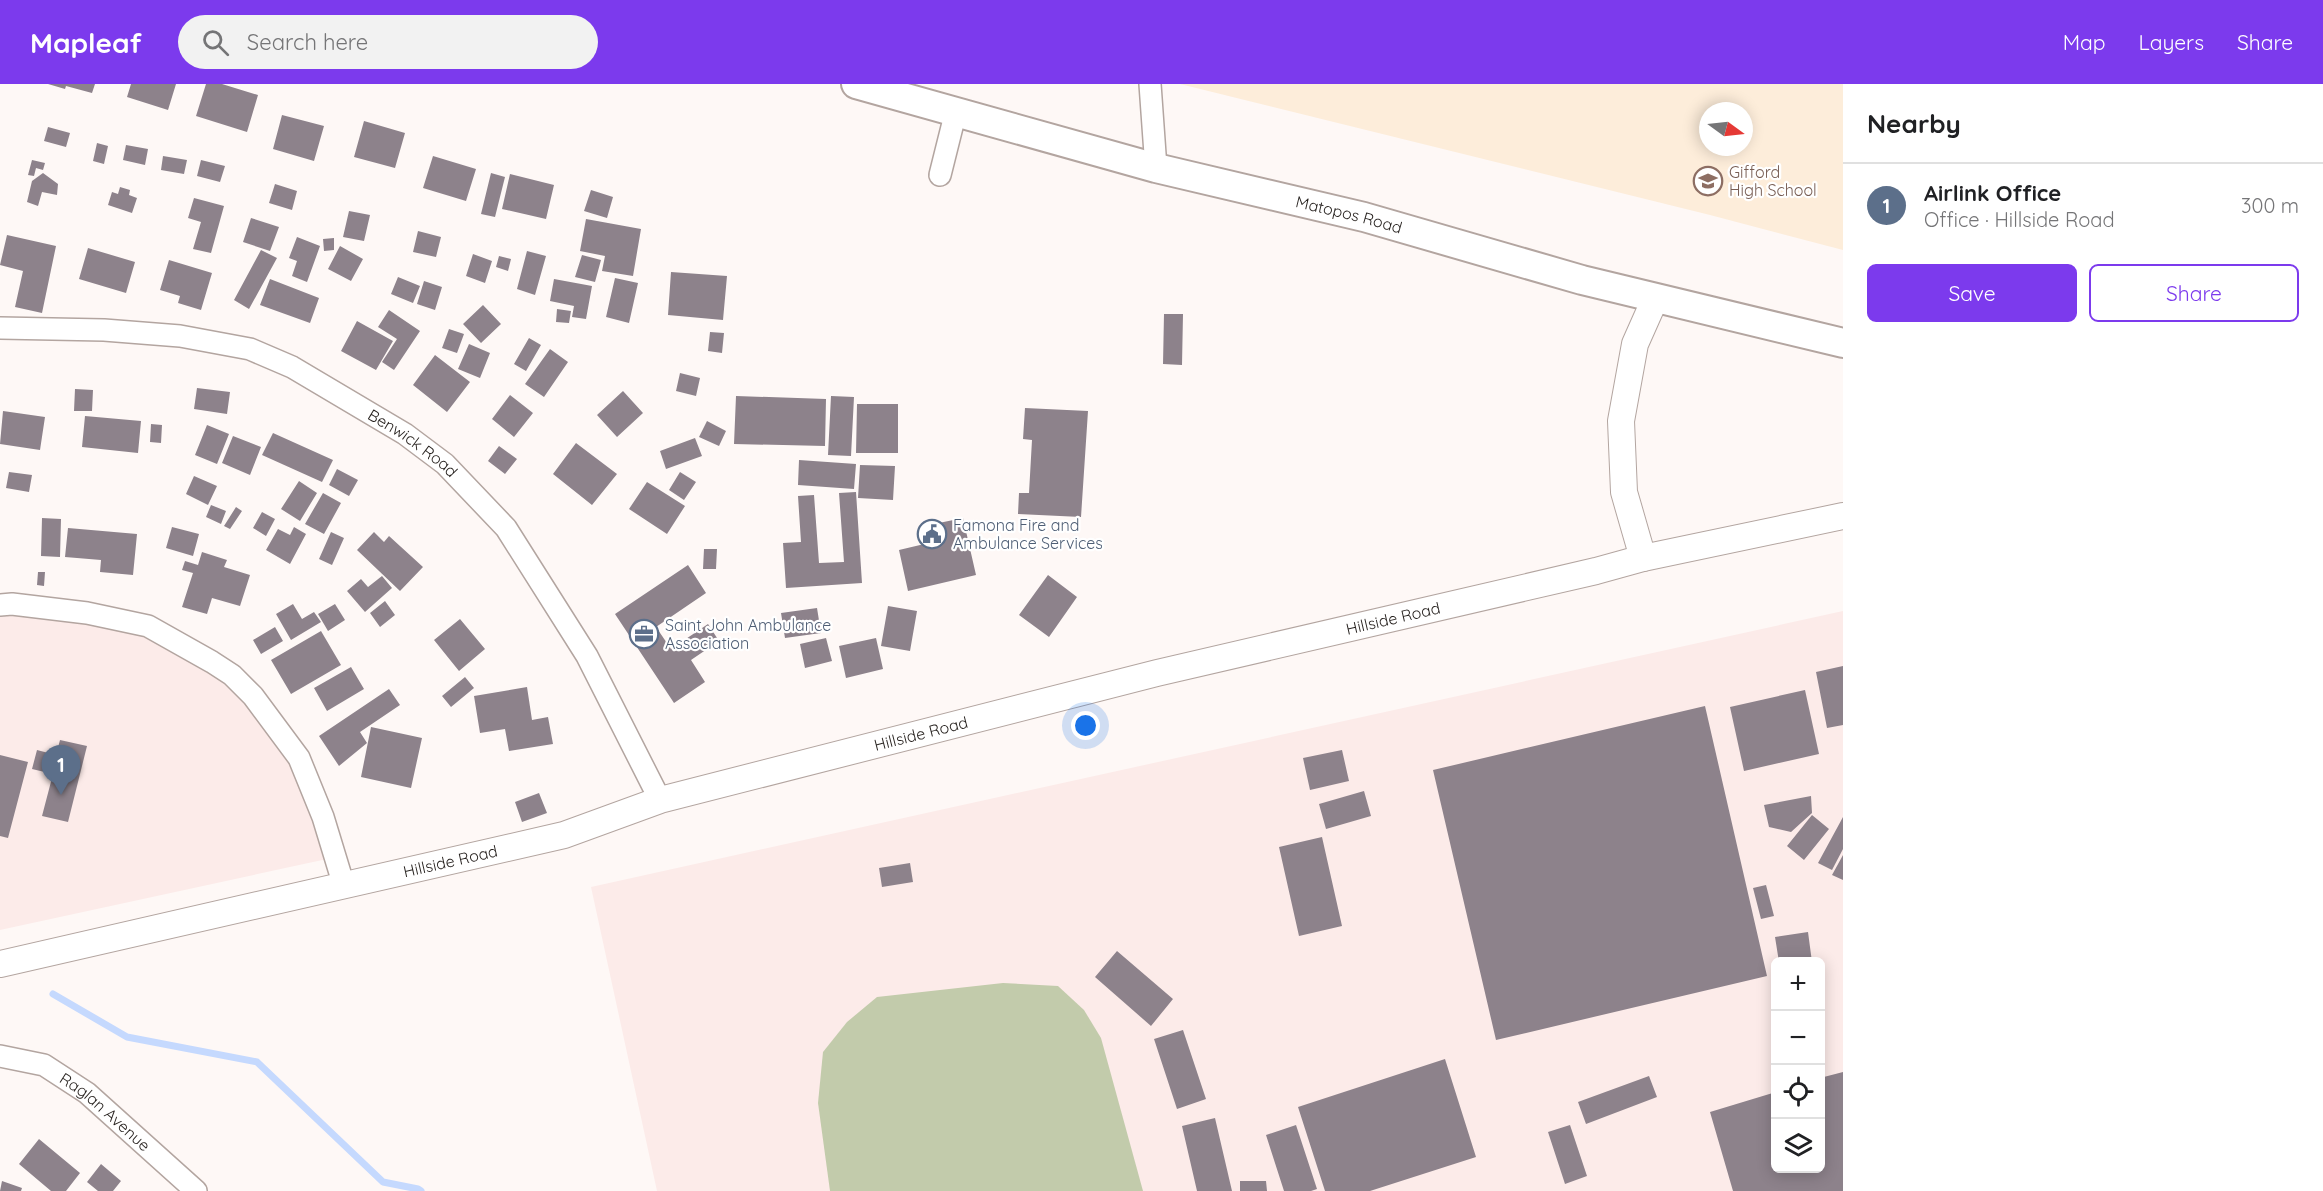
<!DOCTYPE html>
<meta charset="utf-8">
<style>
:root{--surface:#fff;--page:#f2f2f2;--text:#202124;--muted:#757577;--line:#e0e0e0;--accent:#7c3aed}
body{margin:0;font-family:Quicksand,sans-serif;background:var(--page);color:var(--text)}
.controls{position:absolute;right:18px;bottom:18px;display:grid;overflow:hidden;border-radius:9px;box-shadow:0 3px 15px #0003}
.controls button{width:54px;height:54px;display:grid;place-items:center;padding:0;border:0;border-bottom:2px solid var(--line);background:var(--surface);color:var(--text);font:30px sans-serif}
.compass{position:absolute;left:1699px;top:18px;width:54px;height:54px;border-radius:50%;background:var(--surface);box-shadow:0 3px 15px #0003;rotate:105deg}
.you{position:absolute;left:1086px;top:642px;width:21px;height:21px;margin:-15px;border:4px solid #fff;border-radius:50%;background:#1a73e8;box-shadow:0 0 0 9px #1a73e833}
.badge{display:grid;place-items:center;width:39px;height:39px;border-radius:50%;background:var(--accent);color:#fff;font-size:20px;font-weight:700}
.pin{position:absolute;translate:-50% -50px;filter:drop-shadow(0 2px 3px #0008)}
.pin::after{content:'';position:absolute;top:32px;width:21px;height:18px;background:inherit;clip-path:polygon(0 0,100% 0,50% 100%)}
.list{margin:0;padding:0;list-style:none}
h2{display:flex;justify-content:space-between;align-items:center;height:78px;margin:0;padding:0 24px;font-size:26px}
h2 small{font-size:20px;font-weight:400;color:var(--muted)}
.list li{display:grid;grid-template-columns:39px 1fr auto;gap:18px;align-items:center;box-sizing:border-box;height:84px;padding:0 24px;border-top:2px solid var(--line)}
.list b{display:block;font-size:22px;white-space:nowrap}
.list p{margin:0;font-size:20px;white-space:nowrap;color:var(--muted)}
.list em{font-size:20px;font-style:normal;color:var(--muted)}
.actions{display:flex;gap:12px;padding:18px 24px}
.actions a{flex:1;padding:14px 0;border:2px solid var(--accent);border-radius:9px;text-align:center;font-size:21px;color:var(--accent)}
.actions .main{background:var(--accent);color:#fff}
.icon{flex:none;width:33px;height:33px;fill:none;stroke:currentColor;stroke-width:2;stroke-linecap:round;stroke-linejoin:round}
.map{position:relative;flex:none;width:1843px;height:1107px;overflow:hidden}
header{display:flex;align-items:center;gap:36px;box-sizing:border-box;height:84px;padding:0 30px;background:var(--accent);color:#fff}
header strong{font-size:28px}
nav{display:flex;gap:33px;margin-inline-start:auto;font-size:21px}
.search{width:420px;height:54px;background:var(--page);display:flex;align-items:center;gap:15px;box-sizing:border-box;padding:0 21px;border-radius:33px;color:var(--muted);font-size:22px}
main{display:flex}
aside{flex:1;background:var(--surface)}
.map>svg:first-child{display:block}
.commercial{fill:#fcebe9;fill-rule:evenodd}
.education{fill:#fdedda;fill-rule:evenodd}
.green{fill:#c2cbab}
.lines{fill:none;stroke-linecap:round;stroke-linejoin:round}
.stream{stroke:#c5d9fe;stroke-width:7}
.building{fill:#8d828b}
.minor-casing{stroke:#b3a5a0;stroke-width:24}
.tertiary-casing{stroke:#b3a5a0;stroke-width:28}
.secondary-casing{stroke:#b3a5a0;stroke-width:32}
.minor{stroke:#fff;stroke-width:21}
.tertiary{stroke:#fff;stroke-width:26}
.secondary{stroke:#fff;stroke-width:28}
.labels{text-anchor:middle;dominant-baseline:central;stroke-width:4.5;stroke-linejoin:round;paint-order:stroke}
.education-label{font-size:16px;fill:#785e54;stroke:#fff;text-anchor:start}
.street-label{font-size:16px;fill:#241f1c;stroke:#fff}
.service-label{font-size:16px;fill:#4e5e75;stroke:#fff;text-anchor:start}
</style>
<header>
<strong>Mapleaf</strong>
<div class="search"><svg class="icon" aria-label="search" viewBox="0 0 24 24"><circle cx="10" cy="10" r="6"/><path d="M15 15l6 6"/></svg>Search here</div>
<nav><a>Map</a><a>Layers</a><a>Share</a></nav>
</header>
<main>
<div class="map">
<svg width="1843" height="1107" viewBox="0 0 1843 1107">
<rect width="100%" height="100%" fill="#fef8f6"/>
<path class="commercial" d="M 12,527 L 146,550 L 198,577 L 248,618 L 294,681 L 327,775 L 0,846 L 0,528 Z
M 1843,527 L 1843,1107 L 657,1107 L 591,803 ZM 1776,878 L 1820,878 L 1820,1084 L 1776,1084 Z"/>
<path class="education" d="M 1180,0 L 1843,0 L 1843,166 L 1710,131 ZM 1708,27 L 1744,27 L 1744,63 L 1708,63 Z"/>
<path class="green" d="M 1003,899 L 1058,902 L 1084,926 L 1101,954 L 1143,1107 L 830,1107 L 818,1019 L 823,968 L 847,938 L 877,913 Z"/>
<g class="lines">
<path class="stream" d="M 53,910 L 127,953 L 257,978 L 383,1098 L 418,1105 L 421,1107"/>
</g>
<path class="building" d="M 48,0 L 95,0 L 92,9 L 66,2 L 65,5 Z
M 131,0 L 176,0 L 168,26 L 127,13 Z
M 206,0 L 222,0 L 258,11 L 247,48 L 196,32 Z
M 282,31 L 324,42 L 314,77 L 273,65 Z
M 364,37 L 405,49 L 395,84 L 354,73 Z
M 48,43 L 70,49 L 66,63 L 44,57 Z
M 97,59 L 108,62 L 104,80 L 93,77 Z
M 126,61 L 148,65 L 145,81 L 123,76 Z
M 163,72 L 187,76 L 184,90 L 161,86 Z
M 433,72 L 476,85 L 466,117 L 423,104 Z
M 32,76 L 45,79 L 43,86 L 36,84 L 34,92 L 28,91 Z
M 201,76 L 225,82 L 220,98 L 197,92 Z
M 43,89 L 58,100 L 57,111 L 42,108 L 38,122 L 27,118 L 32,97 Z
M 491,89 L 505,93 L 495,133 L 481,130 Z
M 510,90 L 554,101 L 546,135 L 502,125 Z
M 275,100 L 297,107 L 292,126 L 269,119 Z
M 120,103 L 130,106 L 129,111 L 137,114 L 132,129 L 108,121 L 112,108 L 118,110 Z
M 591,106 L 613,113 L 607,134 L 584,127 Z
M 194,114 L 224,122 L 211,169 L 193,165 L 201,138 L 188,134 Z
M 349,127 L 370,131 L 364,157 L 343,153 Z
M 251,134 L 279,143 L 270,167 L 243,158 Z
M 586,135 L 641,145 L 633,192 L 602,187 L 605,172 L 580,167 Z
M 418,147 L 441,153 L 436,173 L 413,168 Z
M 7,151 L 56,162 L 42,229 L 15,223 L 23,187 L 0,181 Z
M 297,153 L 320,162 L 307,198 L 292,192 L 297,177 L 289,174 Z
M 334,154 L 334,166 L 324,167 L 323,155 Z
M 340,162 L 363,175 L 351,197 L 328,185 Z
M 88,164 L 135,178 L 126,209 L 79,195 Z
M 261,166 L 277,174 L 249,225 L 234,216 Z
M 527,167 L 546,172 L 535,211 L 517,205 Z
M 473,170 L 492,177 L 485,199 L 466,192 Z
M 582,171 L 601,176 L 595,198 L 575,193 Z
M 499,172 L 511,175 L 508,187 L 496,183 Z
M 169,176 L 212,189 L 201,226 L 178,219 L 180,212 L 160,206 Z
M 671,188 L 727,192 L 723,236 L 668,231 Z
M 398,193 L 420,202 L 413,219 L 391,210 Z
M 615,194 L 638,199 L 629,239 L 606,233 Z
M 270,195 L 319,214 L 310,239 L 260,221 Z
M 554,195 L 592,202 L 586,235 L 572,233 L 574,222 L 550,217 Z
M 424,197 L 442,203 L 435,226 L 417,220 Z
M 483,221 L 501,240 L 481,259 L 463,240 Z
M 557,225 L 571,227 L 569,239 L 556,238 Z
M 389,226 L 420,247 L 394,286 L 382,278 L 397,255 L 378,243 Z
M 1164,230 L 1183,230 L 1182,281 L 1163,280 Z
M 357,237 L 393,257 L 376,286 L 341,267 Z
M 449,245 L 464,250 L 457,269 L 442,264 Z
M 710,248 L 724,249 L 722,269 L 708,267 Z
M 529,254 L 541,261 L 526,287 L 514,280 Z
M 469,260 L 490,269 L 480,294 L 458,285 Z
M 550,265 L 568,278 L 544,313 L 525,300 Z
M 435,271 L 470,298 L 447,328 L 413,301 Z
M 680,289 L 700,294 L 696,312 L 676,307 Z
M 197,304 L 230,308 L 227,330 L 194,325 Z
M 75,305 L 93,306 L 92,327 L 74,327 Z
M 623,307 L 643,329 L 617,353 L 597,331 Z
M 510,311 L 533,329 L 514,353 L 492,335 Z
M 736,312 L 826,315 L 825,362 L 734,360 Z
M 831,312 L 854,313 L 851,372 L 828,371 Z
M 857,320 L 898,320 L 898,369 L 856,369 Z
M 1025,324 L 1088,327 L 1081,433 L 1018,430 L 1019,409 L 1029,409 L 1032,356 L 1023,355 Z
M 3,327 L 45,333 L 40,366 L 0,360 Z
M 85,332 L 141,337 L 138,369 L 82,363 Z
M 707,337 L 726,347 L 719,362 L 699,353 Z
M 151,340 L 162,341 L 161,359 L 150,358 Z
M 207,341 L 229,350 L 217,380 L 195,371 Z
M 273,349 L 333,376 L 322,398 L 262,371 Z
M 233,352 L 261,363 L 250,391 L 222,379 Z
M 695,354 L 702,372 L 666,385 L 660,367 Z
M 576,359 L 617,390 L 592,421 L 553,390 Z
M 499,362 L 517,375 L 505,390 L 488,377 Z
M 799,376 L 856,380 L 854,405 L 798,401 Z
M 860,381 L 895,382 L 893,416 L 858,414 Z
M 337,385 L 358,396 L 349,412 L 329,401 Z
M 9,388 L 32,391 L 29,408 L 6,404 Z
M 680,388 L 696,398 L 684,416 L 669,406 Z
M 194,392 L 217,402 L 208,421 L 186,410 Z
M 299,397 L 317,409 L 300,437 L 281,425 Z
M 647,398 L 685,422 L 667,450 L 629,425 Z
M 856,408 L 862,499 L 786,504 L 783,459 L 801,458 L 798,412 L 814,411 L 819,479 L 844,478 L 839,409 Z
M 323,409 L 341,419 L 324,450 L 305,440 Z
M 211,421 L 226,427 L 221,440 L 206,433 Z
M 236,423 L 242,427 L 230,445 L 224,442 Z
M 262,428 L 275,435 L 266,452 L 253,444 Z
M 42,434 L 61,435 L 60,473 L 41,472 Z
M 963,434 L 976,491 L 908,507 L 899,466 L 937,457 L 934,440 Z
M 172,443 L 199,450 L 193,472 L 166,464 Z
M 294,443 L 306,450 L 290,480 L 266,466 L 278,445 L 290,451 Z
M 68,444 L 137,450 L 133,491 L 100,488 L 101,476 L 65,473 Z
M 331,448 L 344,454 L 332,481 L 319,475 Z
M 374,448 L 384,458 L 389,452 L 423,483 L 400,507 L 357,466 Z
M 704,465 L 717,465 L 716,485 L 703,485 Z
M 202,468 L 227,476 L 224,483 L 250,491 L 240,522 L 212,514 L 207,530 L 182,523 L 193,489 L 182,486 L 185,477 L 198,481 Z
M 688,481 L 706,509 L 656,543 L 671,565 L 708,540 L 719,557 L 691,576 L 705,598 L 674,619 L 615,530 Z
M 38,488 L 45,488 L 44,502 L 37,501 Z
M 1048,491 L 1077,513 L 1049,553 L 1019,531 Z
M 382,492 L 392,504 L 365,528 L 347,507 L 361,495 L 368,503 Z
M 385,517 L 395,531 L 380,543 L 370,529 Z
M 293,520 L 302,535 L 314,528 L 321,538 L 291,556 L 276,530 Z
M 335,520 L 345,536 L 328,547 L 318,530 Z
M 888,522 L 917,527 L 910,567 L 881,562 Z
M 817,524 L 821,549 L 785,554 L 781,529 Z
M 460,535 L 485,565 L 459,587 L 434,556 Z
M 275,543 L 283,557 L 261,570 L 253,556 Z
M 321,547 L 341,581 L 291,610 L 271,576 Z
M 826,554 L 832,577 L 805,584 L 800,560 Z
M 876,554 L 883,585 L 846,594 L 839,562 Z
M 1843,582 L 1843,641 L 1827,644 L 1816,588 Z
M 351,583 L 364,605 L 327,627 L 314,604 Z
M 465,593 L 474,604 L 451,623 L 442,612 Z
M 527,603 L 532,636 L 548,633 L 553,660 L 509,667 L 505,645 L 480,649 L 474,612 Z
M 389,605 L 400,621 L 360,648 L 367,659 L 339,682 L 319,652 Z
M 1805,606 L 1819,670 L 1744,687 L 1730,623 Z
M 1705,622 L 1767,892 L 1496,956 L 1433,686 Z
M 371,643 L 422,654 L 411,704 L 361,693 Z
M 60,656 L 87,662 L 68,738 L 42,732 L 53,690 L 32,685 L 37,666 L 56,671 Z
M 1342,666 L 1349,697 L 1310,706 L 1303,674 Z
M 0,671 L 28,678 L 8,754 L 0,752 Z
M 1364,707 L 1371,732 L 1326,745 L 1319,720 Z
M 539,709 L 547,729 L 522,738 L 515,718 Z
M 1811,712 L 1812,729 L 1791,748 L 1769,743 L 1764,721 Z
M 1812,731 L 1829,745 L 1804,776 L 1787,762 Z
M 1843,733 L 1843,765 L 1832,786 L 1818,779 Z
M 1322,753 L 1342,842 L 1299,852 L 1279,763 Z
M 1843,771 L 1843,796 L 1832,791 Z
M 910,779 L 913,798 L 882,803 L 879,784 Z
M 1766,801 L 1774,832 L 1761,835 L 1753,804 Z
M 1808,848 L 1812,878 L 1779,878 L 1775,853 Z
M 1117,867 L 1173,915 L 1151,942 L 1095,893 Z
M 1183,946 L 1206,1015 L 1177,1025 L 1154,955 Z
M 1445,975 L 1476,1073 L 1370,1107 L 1325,1107 L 1298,1023 Z
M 1843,988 L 1843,1107 L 1733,1107 L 1710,1028 L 1776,1008 L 1776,1084 L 1820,1084 L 1820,994 Z
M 1649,992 L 1657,1013 L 1586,1040 L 1578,1018 Z
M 1215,1034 L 1232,1107 L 1197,1107 L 1182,1042 Z
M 1296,1041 L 1317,1105 L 1311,1107 L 1284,1107 L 1266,1051 Z
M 1570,1041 L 1587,1092 L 1565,1100 L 1548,1048 Z
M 39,1055 L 80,1089 L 66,1107 L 51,1107 L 19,1080 Z
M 101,1080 L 121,1097 L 113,1107 L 98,1107 L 87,1098 Z
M 2,1097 L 22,1104 L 21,1107 L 0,1107 Z
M 1240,1097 L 1266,1097 L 1267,1107 L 1240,1107 Z"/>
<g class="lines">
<g class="minor-casing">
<g id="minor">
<path d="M 1150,0 L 1156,84"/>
<path d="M 940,91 L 956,27"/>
<path id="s1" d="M 0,244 L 104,246 L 180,252 L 250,265 L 292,283 L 405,350 L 445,380 L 506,444 L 587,572 L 660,716"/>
<path d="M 0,521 L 12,520 L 87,529 L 148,542 L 212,578 L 232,591 L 253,612 L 299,674 L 323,733 L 344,802"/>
<path id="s2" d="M 0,972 L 44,981 L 87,1009 L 196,1107"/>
</g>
</g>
<g class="tertiary-casing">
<g id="tertiary">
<path d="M 1643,474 L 1624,408 L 1621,337 L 1635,260 L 1655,215"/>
<path id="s3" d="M 0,880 L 564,751 L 660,716 L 1157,589 L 1596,487 L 1643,474 L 1843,432"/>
</g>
</g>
<g class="secondary-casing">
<g id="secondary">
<path id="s4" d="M 856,0 L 1156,84 L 1364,133 L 1582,196 L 1843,259"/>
</g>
</g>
<use href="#minor" class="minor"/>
<use href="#tertiary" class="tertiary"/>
<use href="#secondary" class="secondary"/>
</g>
<defs>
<g id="school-ring" transform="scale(1.5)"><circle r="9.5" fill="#fff" stroke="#8d6e63" stroke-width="1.5"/><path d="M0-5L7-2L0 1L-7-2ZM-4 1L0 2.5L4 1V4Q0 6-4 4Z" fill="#8d6e63"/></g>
<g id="civic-ring" transform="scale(1.5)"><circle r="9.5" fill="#fff" stroke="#5c6f8a" stroke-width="1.5"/><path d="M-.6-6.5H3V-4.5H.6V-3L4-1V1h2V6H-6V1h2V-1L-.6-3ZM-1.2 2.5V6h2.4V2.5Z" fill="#5c6f8a"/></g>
<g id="office-ring" transform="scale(1.5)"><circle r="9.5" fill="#fff" stroke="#5c6f8a" stroke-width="1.5"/><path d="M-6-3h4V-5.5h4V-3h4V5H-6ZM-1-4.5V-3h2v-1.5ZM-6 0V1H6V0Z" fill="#5c6f8a"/></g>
</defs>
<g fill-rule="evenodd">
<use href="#school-ring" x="1708" y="97"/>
<use href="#civic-ring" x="932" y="450"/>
<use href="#office-ring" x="644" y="550"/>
</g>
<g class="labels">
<g class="education-label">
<text x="1729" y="88">Gifford<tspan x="1729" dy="18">High School</tspan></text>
</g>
<g class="street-label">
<text stroke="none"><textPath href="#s4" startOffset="510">Matopos Road</textPath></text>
<text stroke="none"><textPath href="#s1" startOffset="440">Benwick Road</textPath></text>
<text stroke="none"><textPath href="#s3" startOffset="1436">Hillside Road</textPath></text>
<text stroke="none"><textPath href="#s3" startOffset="950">Hillside Road</textPath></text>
<text stroke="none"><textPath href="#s3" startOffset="462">Hillside Road</textPath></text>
<text stroke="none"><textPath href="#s2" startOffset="122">Raglan Avenue</textPath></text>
</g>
<g class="service-label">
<text x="953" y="441">Famona Fire and<tspan x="953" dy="18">Ambulance Services</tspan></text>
<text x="665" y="541">Saint John Ambulance<tspan x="665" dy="18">Association</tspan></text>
</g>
</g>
</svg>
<div class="controls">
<button>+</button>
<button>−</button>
<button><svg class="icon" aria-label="locate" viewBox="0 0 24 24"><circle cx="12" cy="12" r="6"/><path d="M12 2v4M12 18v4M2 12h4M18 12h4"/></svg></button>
<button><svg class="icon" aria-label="layers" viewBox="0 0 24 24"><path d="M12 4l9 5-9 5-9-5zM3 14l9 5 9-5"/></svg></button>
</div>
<svg class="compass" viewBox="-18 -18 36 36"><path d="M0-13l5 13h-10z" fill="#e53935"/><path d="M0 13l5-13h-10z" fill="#757577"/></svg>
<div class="you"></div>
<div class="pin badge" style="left:61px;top:711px;background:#5c6f8a">1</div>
</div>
<aside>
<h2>Nearby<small></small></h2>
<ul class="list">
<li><span class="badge" style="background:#5c6f8a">1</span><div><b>Airlink Office</b><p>Office · Hillside Road</p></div><em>300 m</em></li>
</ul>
<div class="actions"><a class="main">Save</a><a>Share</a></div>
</aside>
</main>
